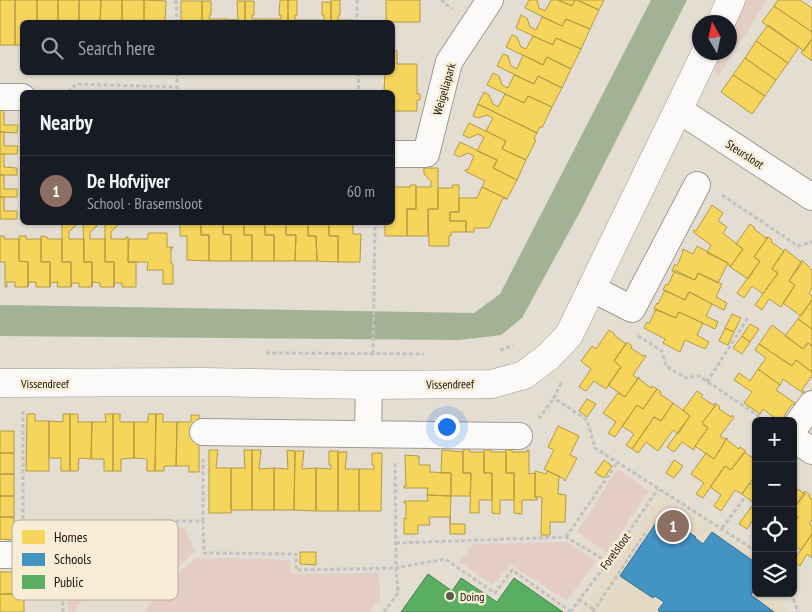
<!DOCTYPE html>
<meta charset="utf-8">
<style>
:root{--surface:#171b24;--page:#242831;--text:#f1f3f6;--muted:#9ea1a6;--line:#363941;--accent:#afaeab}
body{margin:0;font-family:"PT Sans Narrow",sans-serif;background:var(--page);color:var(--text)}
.controls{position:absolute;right:15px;bottom:15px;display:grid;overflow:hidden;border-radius:8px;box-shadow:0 1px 4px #0004}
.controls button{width:45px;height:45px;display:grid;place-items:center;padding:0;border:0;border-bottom:1px solid var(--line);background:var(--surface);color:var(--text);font:25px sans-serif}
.compass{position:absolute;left:692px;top:15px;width:45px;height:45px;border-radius:50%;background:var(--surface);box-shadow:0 1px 4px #0004;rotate:351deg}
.you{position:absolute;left:446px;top:426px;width:18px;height:18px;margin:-12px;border:4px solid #fff;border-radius:50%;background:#1a73e8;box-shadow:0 0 0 8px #1a73e833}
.badge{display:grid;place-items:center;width:32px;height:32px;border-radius:50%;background:var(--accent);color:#fff;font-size:16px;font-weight:700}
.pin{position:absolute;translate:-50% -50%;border:2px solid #fff;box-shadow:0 1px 5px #0006}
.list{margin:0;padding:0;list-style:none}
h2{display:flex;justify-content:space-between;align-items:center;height:65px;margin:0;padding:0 20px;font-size:21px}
h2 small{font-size:16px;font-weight:400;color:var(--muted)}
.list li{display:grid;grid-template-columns:32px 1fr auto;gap:15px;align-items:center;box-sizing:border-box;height:70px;padding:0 20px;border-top:1px solid var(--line)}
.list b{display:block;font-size:19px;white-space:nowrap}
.list p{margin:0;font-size:16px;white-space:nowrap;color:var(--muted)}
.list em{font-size:16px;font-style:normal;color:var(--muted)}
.icon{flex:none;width:28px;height:28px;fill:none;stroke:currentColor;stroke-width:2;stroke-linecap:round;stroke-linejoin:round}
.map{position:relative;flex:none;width:812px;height:612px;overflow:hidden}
.search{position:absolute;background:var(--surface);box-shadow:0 1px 4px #0004;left:20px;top:20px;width:375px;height:55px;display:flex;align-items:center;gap:12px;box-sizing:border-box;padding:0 18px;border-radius:8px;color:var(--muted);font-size:19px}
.panel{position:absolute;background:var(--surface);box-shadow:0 1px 4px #0004;left:20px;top:90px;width:375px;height:135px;border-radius:8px}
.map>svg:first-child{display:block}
.built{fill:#e5dac5}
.green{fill:#e4cdc4}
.water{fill:#a1b295}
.homes{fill:#f6d55c;stroke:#b39a43}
.schools{fill:#4393c3;stroke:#366c8c}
.public{fill:#5aae61;stroke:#467f47}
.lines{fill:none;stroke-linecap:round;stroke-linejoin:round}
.street-casing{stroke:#9f9a91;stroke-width:28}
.secondary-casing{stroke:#9f9a91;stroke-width:29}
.path{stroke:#c3c1be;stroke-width:3;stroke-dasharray:4 2.5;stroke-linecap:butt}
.street{stroke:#fbfaf8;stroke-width:26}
.secondary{stroke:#fbfaf8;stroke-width:28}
.poi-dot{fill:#5e5950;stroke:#f9edd6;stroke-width:2}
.labels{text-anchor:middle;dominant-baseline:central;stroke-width:5;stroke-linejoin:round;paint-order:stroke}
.street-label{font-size:12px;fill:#16120a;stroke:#f9edd6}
.poi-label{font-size:12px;fill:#16120a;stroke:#f9edd6;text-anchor:start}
.key{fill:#f9edd6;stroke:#b5ab99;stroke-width:1}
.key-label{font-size:14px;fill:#16120a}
</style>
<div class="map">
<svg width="812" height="612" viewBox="0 0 812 612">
<rect width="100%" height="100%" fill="#e3ddd2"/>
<path class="built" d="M 660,494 L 756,558 L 756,593 L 782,593 L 787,612 L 579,612 Z"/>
<path class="green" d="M 746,0 L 767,0 L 718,77 L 713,65 L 720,53 L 730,52 L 730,33 Z
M 617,469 L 649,491 L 607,553 L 577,532 Z
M 158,526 L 185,528 L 195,551 L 145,600 L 137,594 L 158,560 L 144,550 Z
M 567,542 L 596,561 L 567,601 L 511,565 L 493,585 L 459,562 L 473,544 Z
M 227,558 L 290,560 L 291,574 L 379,573 L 380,598 L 370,612 L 144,612 L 155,595 L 194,559 Z
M 67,564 L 75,589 L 84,598 L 75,610 L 77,612 L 68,612 Z"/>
<path class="water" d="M 651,0 L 687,0 L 581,210 L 522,318 L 501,335 L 459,340 L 0,336 L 0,305 L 474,313 L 500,294 Z"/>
<path class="homes" d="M 0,0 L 15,0 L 15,45 L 0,45 Z
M 15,0 L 37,0 L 37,22 L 22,22 L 22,45 L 15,45 Z
M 37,0 L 58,0 L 58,22 L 37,22 Z
M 58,0 L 79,0 L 79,22 L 58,22 Z
M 79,0 L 101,0 L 100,22 L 79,22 Z
M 101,0 L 122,0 L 122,22 L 100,22 Z
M 122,0 L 144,0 L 144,22 L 122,22 Z
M 144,0 L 166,1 L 165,22 L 144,22 Z
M 280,0 L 288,0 L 288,22 L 266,22 L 266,19 L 281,19 L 281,15 L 279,15 Z
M 288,0 L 297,0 L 297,15 L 295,15 L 295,20 L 310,20 L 310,22 L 288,22 Z
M 331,0 L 340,0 L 340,15 L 338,16 L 338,20 L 353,20 L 353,22 L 331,22 Z
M 386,0 L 420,0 L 420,22 L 386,22 Z
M 529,0 L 537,0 L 539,8 L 545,11 L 551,0 L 558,0 L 572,6 L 575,0 L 577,0 L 599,10 L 590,29 L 566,19 L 562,26 L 525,8 Z
M 558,0 L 575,0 L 572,6 Z
M 577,0 L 604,0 L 599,10 Z
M 778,0 L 800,0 L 812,8 L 812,32 L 774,6 Z
M 181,1 L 202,1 L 202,22 L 181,22 Z
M 202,1 L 211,1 L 211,15 L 210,15 L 209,19 L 225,19 L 225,22 L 202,22 Z
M 237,1 L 245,1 L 245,22 L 225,22 L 225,19 L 238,20 Z
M 245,1 L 254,1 L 254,15 L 252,15 L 252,19 L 266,19 L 266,22 L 245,22 Z
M 322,2 L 331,2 L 331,22 L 310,22 L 310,20 L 324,20 L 324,15 L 322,15 Z
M 774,6 L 812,32 L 812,39 L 804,51 L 762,22 Z
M 521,15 L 527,18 L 530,27 L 536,30 L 542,17 L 562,26 L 566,19 L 590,29 L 581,49 L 556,38 L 553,45 L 516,28 Z
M 768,25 L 799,47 L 788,63 L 756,41 Z
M 512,35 L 517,37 L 521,47 L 526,49 L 533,36 L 553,45 L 556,38 L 581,49 L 571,69 L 547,57 L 543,65 L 506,47 Z
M 812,39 L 812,61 L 801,53 Z
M 756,41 L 788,63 L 776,80 L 745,58 Z
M 392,51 L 397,51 L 397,64 L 417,64 L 417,94 L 420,94 L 420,100 L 417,100 L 417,111 L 392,111 L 392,92 L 384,92 L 385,72 L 392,72 Z
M 503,54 L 508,56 L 511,66 L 517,69 L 523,55 L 543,65 L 547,57 L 571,69 L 562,88 L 538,76 L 534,84 L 497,66 Z
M 745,58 L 776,80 L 765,96 L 733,75 Z
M 493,73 L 499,76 L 502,85 L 508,88 L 514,75 L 534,84 L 538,76 L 562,88 L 552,107 L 528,96 L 524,103 L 487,85 Z
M 733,75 L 765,96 L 752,114 L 721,92 Z
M 484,92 L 489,95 L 493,104 L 498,107 L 505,94 L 524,103 L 528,96 L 552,107 L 542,128 L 540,126 L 537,133 L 478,104 Z
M 478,104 L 537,133 L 534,139 L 536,140 L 526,160 L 502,149 L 506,141 L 486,131 L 493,118 L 487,115 L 478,118 L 473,116 Z
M 0,110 L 4,110 L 4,125 L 18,125 L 17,133 L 0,132 Z
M 469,123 L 506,141 L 502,149 L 526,160 L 517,180 L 493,168 L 497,160 L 477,151 L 484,137 L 478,134 L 469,138 L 463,135 Z
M 0,132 L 4,132 L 4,146 L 18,146 L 17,154 L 0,154 Z
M 460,142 L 497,160 L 493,168 L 517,180 L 507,199 L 482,187 L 485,181 L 465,171 L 466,169 L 468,170 L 474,156 L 468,153 L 459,157 L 454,154 Z
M 0,154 L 4,154 L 4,167 L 17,168 L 17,175 L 0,175 Z
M 424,168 L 438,168 L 438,209 L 428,209 L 428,236 L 407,236 L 407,209 L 416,209 L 416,187 L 431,187 L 431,181 L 424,174 Z
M 0,175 L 4,175 L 4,189 L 17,189 L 17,197 L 0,197 Z
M 393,185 L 395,185 L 395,187 L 410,187 L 410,185 L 416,185 L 416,209 L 407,209 L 407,236 L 385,236 L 385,222 L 392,222 Z
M 452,185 L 459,185 L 459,212 L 450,212 L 450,221 L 466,221 L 466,232 L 451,232 L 451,236 L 449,236 L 449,246 L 429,246 L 428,209 L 438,209 L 438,188 L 453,188 Z
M 482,187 L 507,199 L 503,198 L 489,228 L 474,228 L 474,232 L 466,232 L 466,221 L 450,221 L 450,212 L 459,212 L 459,198 L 477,198 Z
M 0,197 L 4,197 L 4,211 L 17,211 L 17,219 L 0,219 Z
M 712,205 L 723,213 L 718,221 L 727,227 L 723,233 L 743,249 L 730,267 L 728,263 L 707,253 L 711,245 L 693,232 L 694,230 L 696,231 Z
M 62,222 L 76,222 L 76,225 L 69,232 L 69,239 L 84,239 L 84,262 L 92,262 L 92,287 L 79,287 L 79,283 L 72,283 L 71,287 L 71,262 L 62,262 Z
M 83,222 L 97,222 L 97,226 L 90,232 L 90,239 L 105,239 L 105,262 L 114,262 L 114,287 L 100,287 L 100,283 L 93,282 L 92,287 L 92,262 L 84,262 Z
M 105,222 L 118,222 L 118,225 L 111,232 L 111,239 L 126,239 L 126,237 L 128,237 L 128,262 L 136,262 L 136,287 L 122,287 L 122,283 L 114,283 L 114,287 L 114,262 L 105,262 Z
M 180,222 L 201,222 L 201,235 L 209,235 L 209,261 L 187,260 L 187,236 L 180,236 Z
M 201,222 L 223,222 L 223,234 L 231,235 L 231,261 L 209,261 L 209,235 L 201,235 Z
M 223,222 L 244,222 L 244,235 L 252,235 L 252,261 L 231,261 L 231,235 L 223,234 Z
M 244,222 L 265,222 L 265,235 L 274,235 L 274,261 L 252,261 L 252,235 L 244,235 Z
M 265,222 L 286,222 L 286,235 L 296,235 L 295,261 L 274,261 L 274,235 L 265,235 Z
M 286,222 L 308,222 L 308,236 L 316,236 L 317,261 L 295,261 L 296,235 L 286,235 Z
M 308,222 L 329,222 L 329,236 L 338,236 L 338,262 L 317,261 L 316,236 L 308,236 Z
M 329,222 L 353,222 L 353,234 L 361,234 L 360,262 L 338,262 L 338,236 L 329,236 Z
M 750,224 L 755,228 L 754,229 L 766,238 L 768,237 L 754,257 L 760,261 L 748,279 L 730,267 L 743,249 L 736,244 Z
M 148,233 L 167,233 L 167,247 L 173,247 L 173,248 L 171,248 L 171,263 L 173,264 L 173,284 L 163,284 L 163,270 L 147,270 L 148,262 L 128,262 L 129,239 L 148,239 Z
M 0,236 L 4,236 L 4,239 L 19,239 L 19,261 L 28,262 L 28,287 L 15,287 L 15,282 L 7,282 L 7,287 L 5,287 L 5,262 L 0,262 Z
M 19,236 L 26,236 L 26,239 L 41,239 L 41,262 L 50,262 L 50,287 L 36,287 L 36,282 L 29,282 L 28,287 L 28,262 L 19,261 Z
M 41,236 L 47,237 L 47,239 L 62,239 L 62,262 L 71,262 L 71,287 L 57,287 L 58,282 L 50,283 L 50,287 L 50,262 L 41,262 Z
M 768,237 L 772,240 L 771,242 L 784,251 L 772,269 L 778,273 L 763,294 L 752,286 L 744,298 L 737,293 L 760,261 L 754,257 Z
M 697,246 L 728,263 L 718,283 L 698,273 L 695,280 L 672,271 L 675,264 L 677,266 L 683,252 L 682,251 L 683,249 L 693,254 Z
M 785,249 L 802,263 L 789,281 L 795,285 L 781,307 L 769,299 L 762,310 L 755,305 L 778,273 L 772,269 Z
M 802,260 L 812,270 L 812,288 L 809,293 L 812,296 L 812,300 L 801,316 L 783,303 L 795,285 L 789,281 Z
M 675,270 L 695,280 L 698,273 L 722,284 L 716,297 L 727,303 L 724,310 L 689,292 L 685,300 L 663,290 L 666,284 L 668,285 Z
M 665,290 L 685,300 L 689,292 L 712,304 L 706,316 L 718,322 L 715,329 L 679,312 L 676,318 L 654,309 L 657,303 L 658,304 Z
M 812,300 L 812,329 L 798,319 Z
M 656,309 L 676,318 L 679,312 L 703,323 L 697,335 L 709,342 L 705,349 L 685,340 L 680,352 L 663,343 L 665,339 L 644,328 L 647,322 L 649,324 Z
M 732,314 L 741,318 L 734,332 L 725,328 Z
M 798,319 L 812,329 L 812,346 L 808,343 L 803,349 L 785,336 Z
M 750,324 L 759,329 L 750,342 L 742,336 Z
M 772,325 L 803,349 L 808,343 L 812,346 L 812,372 L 796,360 L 792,366 L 759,344 Z
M 725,328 L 734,332 L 728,345 L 719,341 Z
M 609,330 L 615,334 L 614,335 L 626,344 L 614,361 L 621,367 L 606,389 L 594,381 L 586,391 L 579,387 L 591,369 L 581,361 L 592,346 L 596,349 Z
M 742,336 L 750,342 L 742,354 L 733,348 Z
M 627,342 L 632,346 L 631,348 L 643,356 L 645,355 L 646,356 L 633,375 L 637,378 L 639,377 L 625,397 L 608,385 L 621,367 L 614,361 Z
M 759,344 L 792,366 L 796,360 L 812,372 L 812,378 L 811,377 L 802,390 L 804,391 L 803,393 L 783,379 L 780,385 L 758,369 L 766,358 L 755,350 Z
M 758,369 L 780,385 L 776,390 L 795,403 L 794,405 L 792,404 L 784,416 L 785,417 L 783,421 L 779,421 L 763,409 L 760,414 L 744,403 L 752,392 L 734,380 L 739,373 L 750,381 Z
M 639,377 L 639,379 L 651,388 L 652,386 L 657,389 L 643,409 L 637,405 L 615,437 L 608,433 L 616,422 L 603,413 L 618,393 L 625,397 Z
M 657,389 L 661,392 L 660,394 L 673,403 L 661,421 L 654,417 L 632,449 L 626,445 L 634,434 L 622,426 L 637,405 L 643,409 Z
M 697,391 L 703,395 L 701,397 L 715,406 L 702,423 L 708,428 L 695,446 L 694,450 L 682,442 L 674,452 L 667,447 L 690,416 L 683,410 Z
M 587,399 L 596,404 L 587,417 L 579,411 Z
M 673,403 L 690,416 L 678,434 L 673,430 L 658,451 L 646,442 L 638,453 L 632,449 L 654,417 L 661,421 Z
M 715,403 L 720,407 L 719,409 L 731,417 L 732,415 L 734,417 L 720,436 L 725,439 L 727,438 L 714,459 L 695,446 L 708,428 L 702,423 L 715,406 Z
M 27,414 L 35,414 L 35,421 L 49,421 L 49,471 L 26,471 Z
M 63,414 L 70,414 L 70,471 L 61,471 L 61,458 L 49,458 L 49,421 L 63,422 Z
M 70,414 L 78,414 L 78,422 L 92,422 L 91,459 L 79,458 L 78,471 L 70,471 Z
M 105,414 L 113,414 L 113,471 L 104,471 L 104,459 L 91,459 L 92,422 L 106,422 Z
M 113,414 L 120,414 L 120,422 L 134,422 L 134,458 L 121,459 L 121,471 L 113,471 Z
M 148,414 L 156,414 L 155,471 L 147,471 L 147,459 L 134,458 L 134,422 L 148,422 Z
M 156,414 L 163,414 L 163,422 L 177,422 L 176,466 L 164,466 L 164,471 L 155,471 Z
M 191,415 L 199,415 L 199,472 L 189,472 L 189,466 L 176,466 L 177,422 L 191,422 Z
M 558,426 L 579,436 L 570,455 L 577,458 L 565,481 L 564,480 L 564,479 L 544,469 L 554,450 L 548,447 Z
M 0,431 L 14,431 L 14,453 L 0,453 Z
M 727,438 L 727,440 L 739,449 L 740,447 L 746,451 L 731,470 L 725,466 L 703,498 L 696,494 L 704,483 L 691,474 L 706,453 L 714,459 Z
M 469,449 L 470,452 L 484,452 L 484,473 L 492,473 L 492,500 L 479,500 L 479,513 L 470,513 L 471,473 L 463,473 L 463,450 Z
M 209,450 L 218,450 L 216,468 L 231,468 L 231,513 L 209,513 Z
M 244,450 L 252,450 L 252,510 L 231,510 L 231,468 L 245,468 Z
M 252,450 L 261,450 L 259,469 L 274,468 L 274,510 L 252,510 Z
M 287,450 L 295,451 L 294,510 L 274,510 L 274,468 L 288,469 Z
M 442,450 L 463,452 L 463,473 L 471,473 L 470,496 L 451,496 L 451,473 L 441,473 Z
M 484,450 L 491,450 L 491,452 L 506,452 L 506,473 L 514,473 L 514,500 L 500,500 L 500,514 L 492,513 L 492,473 L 484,473 Z
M 506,450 L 512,450 L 512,452 L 527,452 L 527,450 L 529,450 L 529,474 L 535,473 L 535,497 L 537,496 L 537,500 L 522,500 L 522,514 L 514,513 L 514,473 L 506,473 Z
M 295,451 L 304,451 L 302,469 L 316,468 L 316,511 L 294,510 Z
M 329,451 L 338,451 L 338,511 L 316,511 L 316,468 L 331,469 L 331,465 L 329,465 Z
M 338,452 L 347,452 L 345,469 L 359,469 L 359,511 L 338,511 Z
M 744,452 L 756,460 L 756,474 L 742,494 L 735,490 L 721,511 L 714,506 L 721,495 L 710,487 L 725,466 L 731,470 Z
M 0,453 L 14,453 L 14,474 L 0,474 Z
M 372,453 L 382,453 L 381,511 L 359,511 L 359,469 L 374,469 L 374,465 L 372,465 Z
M 405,455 L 419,456 L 419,465 L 430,465 L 430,472 L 451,473 L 451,496 L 427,495 L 428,488 L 404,488 L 404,486 L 406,486 Z
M 604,460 L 612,466 L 604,478 L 595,473 Z
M 674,460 L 683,466 L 674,478 L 666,473 Z
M 535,471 L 546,474 L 547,471 L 559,476 L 558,494 L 566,495 L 565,522 L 550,522 L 550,535 L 541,535 L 542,497 L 535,497 Z
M 0,474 L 14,474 L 14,496 L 0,496 Z
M 750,483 L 756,487 L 756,519 L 754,518 L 747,529 L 739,524 L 754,503 L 742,494 Z
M 793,486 L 805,494 L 793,510 Z
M 805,491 L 810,495 L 809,497 L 812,499 L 812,520 L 809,524 L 812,526 L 812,534 L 801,550 L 793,545 L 793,523 L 798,517 L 793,513 L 793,510 Z
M 427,495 L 451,496 L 450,524 L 450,517 L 429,517 L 430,525 L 418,525 L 418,534 L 404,534 L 404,518 L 406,519 L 406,503 L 404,503 L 404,501 L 428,501 Z
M 0,496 L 14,496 L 14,517 L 0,517 Z
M 793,513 L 798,517 L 793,523 Z
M 0,517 L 14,517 L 14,540 L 0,539 Z
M 450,524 L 465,524 L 465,534 L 450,534 Z
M 812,534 L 812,558 L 807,554 L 800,566 L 793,561 Z
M 300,552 L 316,552 L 316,565 L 300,564 Z
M 0,572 L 25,572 L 24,594 L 0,594 Z
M 0,594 L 24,594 L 24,612 L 0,612 Z"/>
<path class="schools" d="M 662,514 L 696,537 L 695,538 L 703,544 L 712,532 L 756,563 L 756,587 L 751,595 L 774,612 L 660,612 L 658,610 L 664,602 L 655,596 L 653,598 L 620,576 Z"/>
<path class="public" d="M 428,574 L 452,591 L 461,578 L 497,602 L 514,578 L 563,612 L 401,612 Z"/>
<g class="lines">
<g class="street-casing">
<path id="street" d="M 0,97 L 22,97
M 679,110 L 812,197
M 392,154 L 426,154 L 449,62 L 490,0
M 591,288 L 632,309 L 697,185
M 793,430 L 812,404
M 203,432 L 519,436
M 368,434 L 369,385
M 793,438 L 812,451
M 0,555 L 62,554 L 129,555 L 108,580"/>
</g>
<g class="secondary-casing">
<path id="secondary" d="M 721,22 L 731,0
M 0,383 L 203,382 L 369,385 L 492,384 L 524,375 L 548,357 L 569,335 L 706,52"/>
</g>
<path class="path" d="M 176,0 L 177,22
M 357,0 L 357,22
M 441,0 L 452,9
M 177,72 L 177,92
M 358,72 L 359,92
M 68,92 L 76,84 L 177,87
M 722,195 L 798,246 L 812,242
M 638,336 L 662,351 L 666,366 L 686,378 L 699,376 L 766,421
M 500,350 L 513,346
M 266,353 L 424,354
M 373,354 L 375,222
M 707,382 L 748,318
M 561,383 L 554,398 L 587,420 L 595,448 L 756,551
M 23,411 L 23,527
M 539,419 L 554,398
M 753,485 L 756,482
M 203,521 L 203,459
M 722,528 L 745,497
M 143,534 L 153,521 L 203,521 L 204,553 L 296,554 L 296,570 L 396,568 L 445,559 L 495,593 L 512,570 L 570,611
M 566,537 L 617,463
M 396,543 L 566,537 L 608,562
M 62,582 L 63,612
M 791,593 L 798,612
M 579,599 L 594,610
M 384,612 L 398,593 L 396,568 L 395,462
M 570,612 L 608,562 L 658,489
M 593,612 L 647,530"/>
<use href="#street" class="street"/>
<use href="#secondary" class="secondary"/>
</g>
<circle class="poi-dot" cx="450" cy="596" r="5"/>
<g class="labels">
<g class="street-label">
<text transform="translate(444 89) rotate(-74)">Weigeliapark</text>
<text transform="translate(745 154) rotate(33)">Steursloot</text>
<text x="45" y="383">Vissendreef</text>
<text transform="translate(450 384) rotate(-1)">Vissendreef</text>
<text transform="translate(615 551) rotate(-54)">Forelsloot</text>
</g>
<g class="poi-label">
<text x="460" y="596">Doing</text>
</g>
</g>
<rect x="12" y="520" width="166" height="80" rx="8" class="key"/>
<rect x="22" y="530" width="23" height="14" fill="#f6d55c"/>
<rect x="22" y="553" width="23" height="13" fill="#4393c3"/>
<rect x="22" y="575" width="23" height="14" fill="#5aae61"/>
<g class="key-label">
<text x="54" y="542">Homes</text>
<text x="54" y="564">Schools</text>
<text x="54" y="587">Public</text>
</g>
</svg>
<div class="controls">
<button>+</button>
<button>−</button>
<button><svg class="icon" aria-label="locate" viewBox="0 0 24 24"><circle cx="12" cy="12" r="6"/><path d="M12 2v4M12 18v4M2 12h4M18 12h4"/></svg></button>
<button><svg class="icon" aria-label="layers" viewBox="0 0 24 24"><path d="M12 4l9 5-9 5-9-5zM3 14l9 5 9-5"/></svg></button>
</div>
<svg class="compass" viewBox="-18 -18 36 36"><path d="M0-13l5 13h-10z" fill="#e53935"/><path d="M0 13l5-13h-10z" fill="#9ea1a6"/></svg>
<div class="you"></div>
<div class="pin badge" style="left:673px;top:526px;background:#8d6e63">1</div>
<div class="search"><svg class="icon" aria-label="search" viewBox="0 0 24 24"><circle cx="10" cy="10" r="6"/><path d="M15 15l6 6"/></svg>Search here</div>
<section class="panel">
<h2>Nearby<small></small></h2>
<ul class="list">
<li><span class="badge" style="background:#8d6e63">1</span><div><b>De Hofvijver</b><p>School · Brasemsloot</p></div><em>60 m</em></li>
</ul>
</section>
</div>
